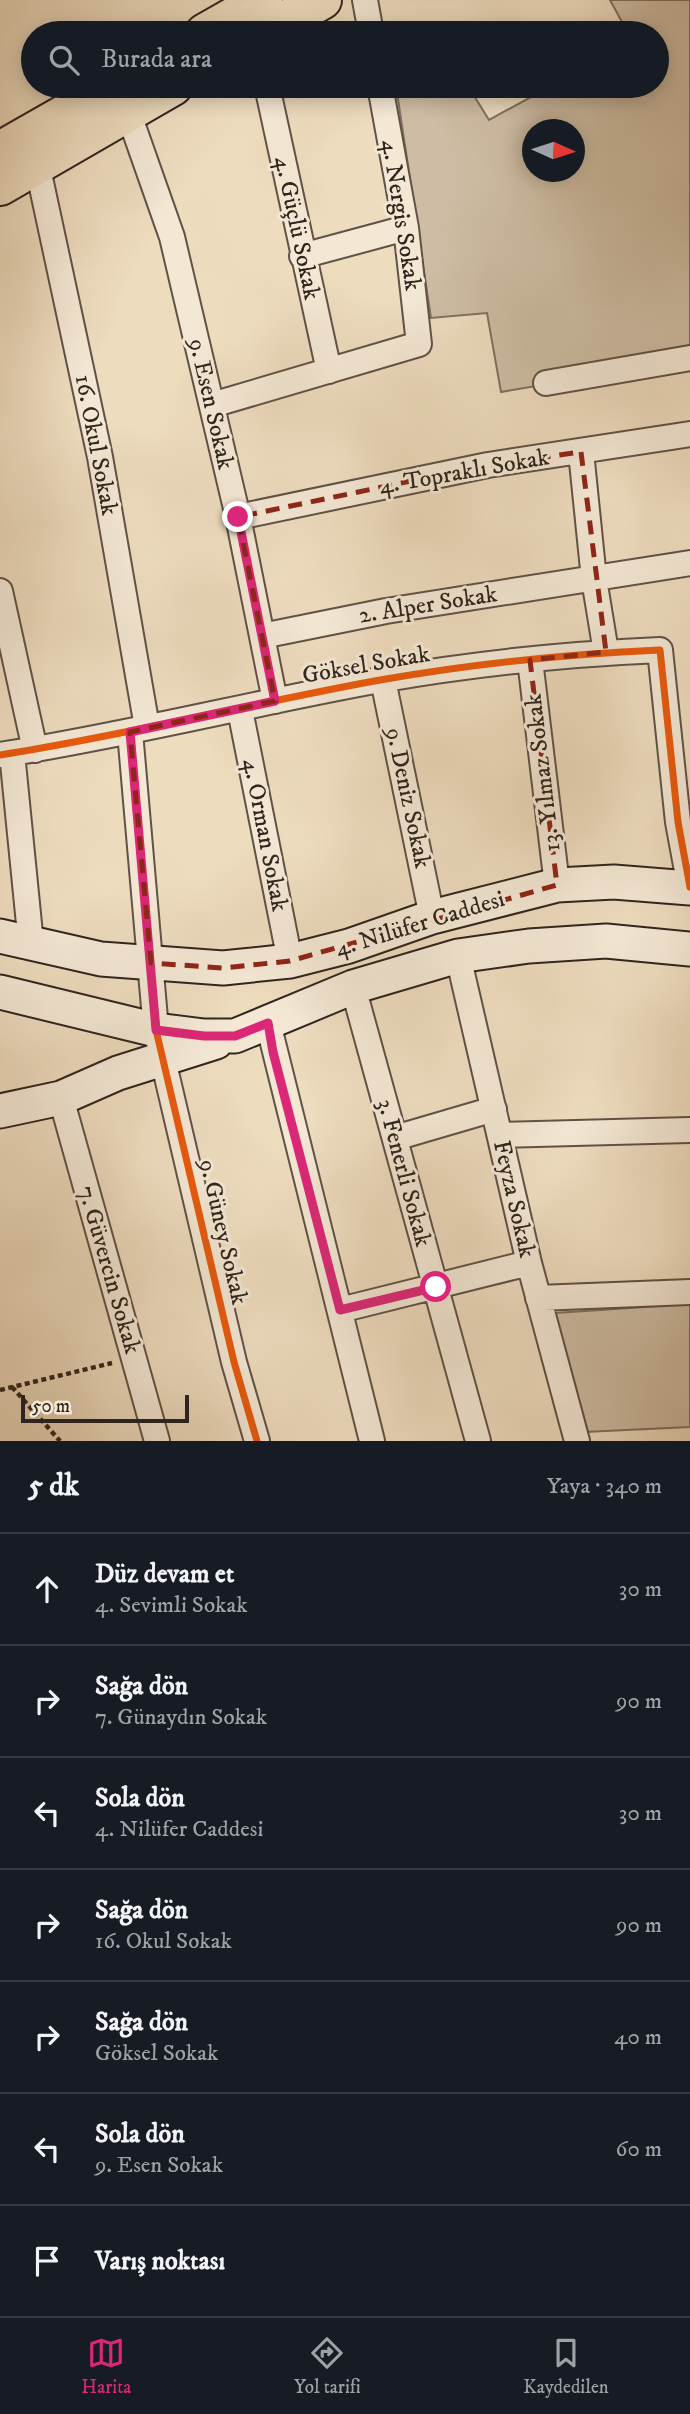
<!DOCTYPE html>
<html lang="tr">
<meta charset="utf-8">
<style>
:root{--surface:#171b24;--page:#20242c;--text:#f1f3f6;--muted:#9ea1a6;--line:#363941;--accent:#db2777}
body{margin:0;font-family:"IM FELL DW Pica",serif;background:var(--page);color:var(--text)}
.compass{position:absolute;left:522px;top:119px;width:63px;height:63px;border-radius:50%;background:var(--surface);box-shadow:0 4px 18px #0003;rotate:93deg}
.scale{position:absolute;left:21px;bottom:18px;width:168px;box-sizing:border-box;padding-left:7px;border:4px solid #30241e;border-top:0;font-size:19px;line-height:24px;white-space:nowrap;color:#30241e;-webkit-text-stroke:5px #f4e8d5;paint-order:stroke}
.stop{position:absolute;width:21px;height:21px;margin:-16px;border:5px solid #db2777;border-radius:50%;background:#fff}
.stop.end{background:#db2777;border-color:#fff;box-shadow:0 2px 7px #0008}
.list{margin:0;padding:0;list-style:none}
h2{display:flex;justify-content:space-between;align-items:center;height:91px;margin:0;padding:0 28px;font-size:30px}
h2 small{font-size:23px;font-weight:400;color:var(--muted)}
.list li{display:grid;grid-template-columns:46px 1fr auto;gap:21px;align-items:center;box-sizing:border-box;height:112px;padding:0 28px;border-top:2px solid var(--line)}
.list b{display:block;font-size:26px;white-space:nowrap}
.list p{margin:0;font-size:23px;white-space:nowrap;color:var(--muted)}
.list em{font-size:23px;font-style:normal;color:var(--muted)}
.icon{flex:none;width:38px;height:38px;fill:none;stroke:currentColor;stroke-width:2;stroke-linecap:round;stroke-linejoin:round}
.map{position:relative;flex:none;width:690px;height:1441px;overflow:hidden}
.search{position:absolute;background:var(--surface);box-shadow:0 4px 18px #0003;left:21px;right:21px;top:21px;height:77px;display:flex;align-items:center;gap:18px;box-sizing:border-box;padding:0 24px;border-radius:38px;color:var(--muted);font-size:26px}
.sheet{height:875px;background:var(--surface)}
nav{display:flex;justify-content:space-around;align-items:center;box-sizing:border-box;height:98px;border-top:2px solid var(--line);background:var(--surface);font-size:19px;color:var(--muted)}
nav a{display:grid;justify-items:center;gap:4px}
nav .on{color:var(--accent)}
.map>svg:first-child{display:block}
.green{fill:#cebda4;stroke:#7f7061;stroke-width:2;fill-rule:evenodd}
.lines{fill:none;stroke-linecap:round;stroke-linejoin:round}
.minor-casing{stroke:#605246;stroke-width:28}
.secondary-casing{stroke:#30241e;stroke-width:37}
.primary-casing{stroke:#30241e;stroke-width:42}
.path{stroke:#30241e;stroke-width:4.5;stroke-dasharray:5 3.5;stroke-linecap:butt}
.minor{stroke:#f4e8d5;stroke-width:24}
.secondary{stroke:#f4e8d5;stroke-width:33}
.primary{stroke:#eedcbf;stroke-width:38}
.cycleway-casing{stroke:#f4e8d5;stroke-width:11}
.cycleway{stroke:#e8590c;stroke-width:7}
.route{stroke:#db2777;stroke-width:9}
.marked{fill:none;stroke:#8f2418;stroke-width:5;stroke-dasharray:14 9;stroke-linejoin:round}
.labels{text-anchor:middle;dominant-baseline:central;stroke-width:6;stroke-linejoin:round;paint-order:stroke}
.street-label{font-size:24px;fill:#30241e;stroke:#f4e8d5}
</style>
<div class="map">
<svg width="690" height="1441" viewBox="0 0 690 1441">
<rect width="100%" height="100%" fill="#eedcbf"/>
<filter id="stains"><feTurbulence type="fractalNoise" baseFrequency=".00286" numOctaves="4"/><feColorMatrix values="0 0 0 0 .2 0 0 0 0 .09 0 0 0 0 .02 0 0 0 .5 -.17"/></filter>
<radialGradient id="worn" r=".72"><stop offset=".6" stop-color="#630" stop-opacity="0"/><stop offset="1" stop-color="#630" stop-opacity=".3"/></radialGradient>
<path class="green" d="M 610,0 L 690,0 L 690,360 L 501,392 L 487,313 L 431,318 L 396,86 L 468,86 L 489,120 L 551,86 L 657,86 L 657,33 L 628,33 ZM 532,130 L 574,130 L 574,172 L 532,172 Z
M 690,1304 L 690,1427 L 585,1432 L 555,1313 Z"/>
<g class="lines">
<g class="minor-casing">
<path id="minor" d="M 365,0 L 371,33
M 267,86 L 329,371
M 128,112 L 172,237 L 238,517 L 275,701
M 37,164 L 100,457 L 147,727
M 302,256 L 406,228
M 546,383 L 690,358
M 212,405 L 419,344 L 406,228 L 380,86
M 581,452 L 594,579 L 606,652
M 238,517 L 488,465 L 690,434
M 0,591 L 35,750
M 262,636 L 386,611 L 690,563
M 530,660 L 557,885
M 383,680 L 432,917
M 240,710 L 290,961
M 130,732 L 156,1030 L 234,1362 L 257,1441
M 12,753 L 31,944
M 0,755 C 128,735 253,703 380,680 C 471,664 568,654 660,650 L 678,822 L 690,887
M 458,956 L 529,1263 L 577,1441
M 353,987 L 478,1441
M 268,1023 L 372,1441
M 61,1098 L 157,1441
M 500,1135 L 690,1130
M 395,1138 L 494,1109
M 538,1298 L 690,1292
M 340,1310 L 529,1263"/>
</g>
<g class="secondary-casing">
<path id="secondary" d="M 0,936 L 101,959 L 223,968 L 290,961 L 349,946 L 432,917 L 557,885 L 614,882 L 690,888
M 0,992 L 156,1030 L 204,1036 L 235,1036 L 353,987 L 458,956 L 529,946 L 606,941 L 690,949
M 0,1111 L 61,1098 L 118,1073 L 216,1042"/>
</g>
<g class="primary-casing">
<path id="primary" d="M 205,33 L 263,0
M 263,33 L 322,0
M 0,151 L 114,86
M 0,186 L 173,86"/>
</g>
<path class="path" d="M 12,1387 L 60,1441
M 0,1390 L 112,1363"/>
<use href="#minor" class="minor"/>
<use href="#secondary" class="secondary"/>
<use href="#primary" class="primary"/>
<g class="cycleway-casing">
<path id="cycleway" d="M 130,732 L 156,1030 L 234,1362 L 257,1441
M 0,755 C 128,735 253,703 380,680 C 471,664 568,654 660,650 L 678,822 L 690,887"/>
</g>
<use href="#cycleway" class="cycleway"/>
</g>
<g class="lines">
<path class="route" d="M 238,517 L 275,701 L 130,732 L 156,1030 L 204,1036 L 235,1036 L 268,1023 L 273,1052 L 340,1310 L 436,1287"/>
</g>
<path class="marked" d="M 581,452 L 606,652 L 530,660 L 557,885 L 290,961 L 223,968 L 151,963 L 130,732 L 275,701 L 238,517 L 488,465 Z"/>
<g class="labels">
<g class="street-label">
<text transform="translate(401 215) rotate(81)">4. Nergis Sokak</text>
<text transform="translate(297 228) rotate(78)">4. Güçlü Sokak</text>
<text transform="translate(211 404) rotate(77)">9. Esen Sokak</text>
<text transform="translate(96 445) rotate(79)">16. Okul Sokak</text>
<text transform="translate(464 472) rotate(-10)">4. Topraklı Sokak</text>
<text transform="translate(428 605) rotate(-9)">2. Alper Sokak</text>
<text transform="translate(366 665) rotate(-10)">Göksel Sokak</text>
<text transform="translate(543 773) rotate(-97)">13. Yılmaz Sokak</text>
<text transform="translate(408 798) rotate(78)">9. Deniz Sokak</text>
<text transform="translate(265 835) rotate(79)">4. Orman Sokak</text>
<text transform="translate(420 924) rotate(-17)">4. Nilüfer Caddesi</text>
<text transform="translate(404 1173) rotate(75)">3. Fenerli Sokak</text>
<text transform="translate(514 1199) rotate(77)">Feyza Sokak</text>
<text transform="translate(223 1232) rotate(77)">9. Güney Sokak</text>
<text transform="translate(109 1270) rotate(74)">7. Güvercin Sokak</text>
</g>
</g>
<rect width="100%" height="100%" filter="url(#stains)"/>
<rect width="100%" height="100%" fill="url(#worn)"/>
</svg>
<svg class="compass" viewBox="-18 -18 36 36"><path d="M0-13l5 13h-10z" fill="#e53935"/><path d="M0 13l5-13h-10z" fill="#9ea1a6"/></svg>
<div class="scale">50 m</div>
<div class="stop" style="left:436px;top:1287px"></div>
<div class="stop end" style="left:238px;top:517px"></div>
<div class="search"><svg class="icon" aria-label="search" viewBox="0 0 24 24"><circle cx="10" cy="10" r="6"/><path d="M15 15l6 6"/></svg>Burada ara</div>
</div>
<section class="sheet">
<h2>5 dk<small>Yaya · 340 m</small></h2>
<ul class="list">
<li><svg class="icon" aria-label="ahead" viewBox="0 0 24 24"><path d="M12 20V5M6 11l6-6 6 6"/></svg><div><b>Düz devam et</b><p>4. Sevimli Sokak</p></div><em>30 m</em></li>
<li><svg class="icon" aria-label="right" viewBox="0 0 24 24"><path d="M7 20v-9h11M14 6l5 5-5 5"/></svg><div><b>Sağa dön</b><p>7. Günaydın Sokak</p></div><em>90 m</em></li>
<li><svg class="icon" aria-label="left" viewBox="0 0 24 24"><path d="M17 20v-9H6M10 6l-5 5 5 5"/></svg><div><b>Sola dön</b><p>4. Nilüfer Caddesi</p></div><em>30 m</em></li>
<li><svg class="icon" aria-label="right" viewBox="0 0 24 24"><path d="M7 20v-9h11M14 6l5 5-5 5"/></svg><div><b>Sağa dön</b><p>16. Okul Sokak</p></div><em>90 m</em></li>
<li><svg class="icon" aria-label="right" viewBox="0 0 24 24"><path d="M7 20v-9h11M14 6l5 5-5 5"/></svg><div><b>Sağa dön</b><p>Göksel Sokak</p></div><em>40 m</em></li>
<li><svg class="icon" aria-label="left" viewBox="0 0 24 24"><path d="M17 20v-9H6M10 6l-5 5 5 5"/></svg><div><b>Sola dön</b><p>9. Esen Sokak</p></div><em>60 m</em></li>
<li><svg class="icon" aria-label="arrive" viewBox="0 0 24 24"><path d="M6 21V4h12l-3 4 3 4H6"/></svg><div><b>Varış noktası</b></div></li>
</ul>
</section>
<nav>
<a class="on"><svg class="icon" aria-label="map" viewBox="0 0 24 24"><path d="M3 6l6-2 6 2 6-2v14l-6 2-6-2-6 2zM9 4v14M15 6v14"/></svg>Harita</a>
<a><svg class="icon" aria-label="directions" viewBox="0 0 24 24"><path d="M12 3l9 9-9 9-9-9zM9 14v-3h6M13 9l2 2-2 2"/></svg>Yol tarifi</a>
<a><svg class="icon" aria-label="saved" viewBox="0 0 24 24"><path d="M7 4h10v16l-5-4-5 4z"/></svg>Kaydedilen</a>
</nav>
